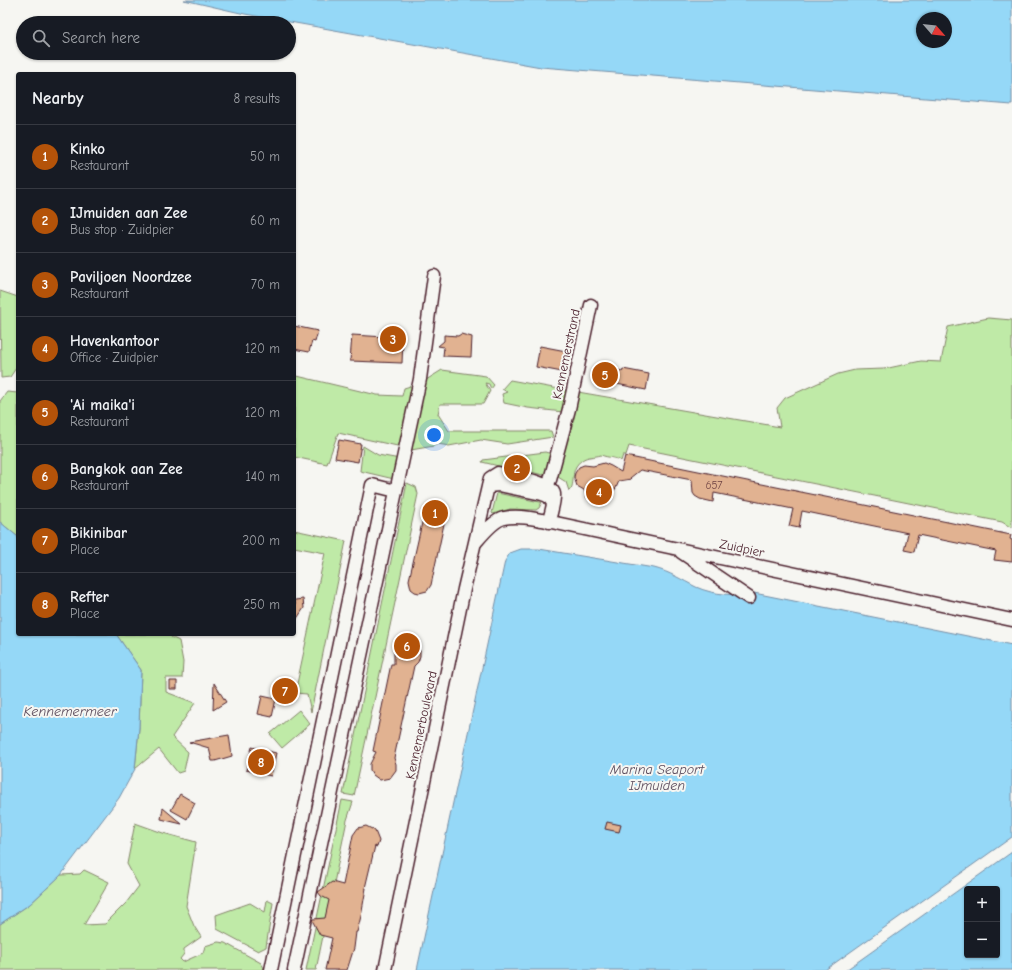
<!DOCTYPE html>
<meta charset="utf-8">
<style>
:root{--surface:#171b24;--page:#20242c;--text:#f1f3f6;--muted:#9ea1a6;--line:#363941;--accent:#b45309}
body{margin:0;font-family:"Comic Neue",sans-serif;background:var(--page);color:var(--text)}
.controls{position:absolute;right:12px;bottom:12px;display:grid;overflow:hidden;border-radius:4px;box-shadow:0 1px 3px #0004}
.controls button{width:36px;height:36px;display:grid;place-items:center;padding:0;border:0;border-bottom:1px solid var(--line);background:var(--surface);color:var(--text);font:20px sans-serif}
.compass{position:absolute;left:916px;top:12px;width:36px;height:36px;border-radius:50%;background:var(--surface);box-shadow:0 1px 3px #0004;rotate:118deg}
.you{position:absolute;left:434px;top:435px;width:14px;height:14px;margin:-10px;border:3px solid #fff;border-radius:50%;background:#1a73e8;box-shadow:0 0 0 6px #1a73e833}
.badge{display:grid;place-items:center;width:26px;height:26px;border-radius:50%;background:var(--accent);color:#fff;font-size:13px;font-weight:700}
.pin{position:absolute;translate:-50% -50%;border:2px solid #fff;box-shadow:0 1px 4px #0006}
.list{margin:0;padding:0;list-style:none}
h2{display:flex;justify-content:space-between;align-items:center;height:52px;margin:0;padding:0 16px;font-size:17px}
h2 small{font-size:13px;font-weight:400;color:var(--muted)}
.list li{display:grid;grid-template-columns:26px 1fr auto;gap:12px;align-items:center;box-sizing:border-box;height:64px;padding:0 16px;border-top:1px solid var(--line)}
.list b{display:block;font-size:15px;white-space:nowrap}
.list p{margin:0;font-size:13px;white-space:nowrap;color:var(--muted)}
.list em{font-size:13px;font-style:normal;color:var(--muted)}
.icon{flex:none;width:22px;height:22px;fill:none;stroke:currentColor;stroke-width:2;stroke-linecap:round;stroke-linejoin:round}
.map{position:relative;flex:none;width:1012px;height:970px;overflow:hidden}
.search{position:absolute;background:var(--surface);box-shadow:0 1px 3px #0004;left:16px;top:16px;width:280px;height:44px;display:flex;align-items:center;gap:10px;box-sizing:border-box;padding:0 14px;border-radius:22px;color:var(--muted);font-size:15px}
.panel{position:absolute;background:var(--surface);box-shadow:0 1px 3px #0004;left:16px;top:72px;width:280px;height:564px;border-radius:4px}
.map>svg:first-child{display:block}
.green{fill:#bfeaa7;stroke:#848469}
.water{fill:#95d8f7;stroke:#778ea5;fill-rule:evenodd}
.building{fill:#e1b291;stroke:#4a1f2b}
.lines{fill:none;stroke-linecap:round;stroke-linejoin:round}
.minor-casing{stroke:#4a1f2b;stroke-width:15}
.minor{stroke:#f6f6f2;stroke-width:12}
.labels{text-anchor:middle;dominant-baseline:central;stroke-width:4;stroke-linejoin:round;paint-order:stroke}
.number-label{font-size:11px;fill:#704444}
.street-label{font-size:13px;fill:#4a1f2b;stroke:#f6f6f2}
.water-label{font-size:14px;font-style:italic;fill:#5d4d5e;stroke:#f6f6f2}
</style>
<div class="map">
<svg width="1012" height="970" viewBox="0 0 1012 970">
<rect width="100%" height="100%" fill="#f6f6f2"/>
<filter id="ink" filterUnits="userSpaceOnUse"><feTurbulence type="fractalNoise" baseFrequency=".025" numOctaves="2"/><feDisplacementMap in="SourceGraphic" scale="8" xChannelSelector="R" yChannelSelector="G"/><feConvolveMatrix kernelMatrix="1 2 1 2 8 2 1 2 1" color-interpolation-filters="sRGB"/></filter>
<g filter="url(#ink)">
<path class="green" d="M 0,291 L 18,297 L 18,365 L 10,377 L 1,378 Z
M 988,318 L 1012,320 L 1012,528 L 1002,522 L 629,446 L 626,455 L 623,455 L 621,461 C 615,457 608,458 601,455 C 595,457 587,456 582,460 C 568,470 577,484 569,491 L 566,482 L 558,477 L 578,392 L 780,427 L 777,408 L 785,398 L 838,374 L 855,370 L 884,369 L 921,361 L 941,362 L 948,327 Z
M 442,370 L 486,376 L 494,385 L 491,389 L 489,384 L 485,383 L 490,391 L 483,404 L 440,404 L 438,414 L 449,431 L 551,431 L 553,437 L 507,444 L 481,440 L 449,446 L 438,444 L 434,446 L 411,450 L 426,380 Z
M 297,376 L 377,395 L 402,396 L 404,388 L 417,384 L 402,447 L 338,433 L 327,464 L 294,457 L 294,377 Z
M 510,380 L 570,391 L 563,412 L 528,408 L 504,403 L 502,394 L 507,392 L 502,389 Z
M 7,392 L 18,393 L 18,537 L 0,522 L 0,401 Z
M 363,446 L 378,455 L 400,459 L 394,479 L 360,471 Z
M 545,452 L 552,454 L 547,476 L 531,472 L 529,469 L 516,466 L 511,469 L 482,462 L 483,460 Z
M 407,483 L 416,487 L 418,494 L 354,796 L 343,794 Z
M 497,493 L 540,502 L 542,502 L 539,508 L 536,510 L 510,509 L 493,514 L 492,513 Z
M 294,530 L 346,541 L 311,712 L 307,694 L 295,693 L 325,553 L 294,547 Z
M 116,634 L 172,634 L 171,637 L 179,641 L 183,662 L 182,678 L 166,678 L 166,692 L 195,703 L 172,737 L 188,752 L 184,771 L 178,773 L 159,749 L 135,769 L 139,728 L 141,670 Z
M 299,710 L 310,724 L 282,748 L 270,734 Z
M 342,800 L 353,802 L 347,820 L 316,970 L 306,970 Z
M 135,823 L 163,833 L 196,842 L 186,906 L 194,926 L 201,937 L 184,949 L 184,954 L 180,959 L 183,962 L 203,953 L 205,946 L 218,942 L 225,943 L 261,963 L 264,968 L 262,970 L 0,970 L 0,924 L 30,904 L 61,875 L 80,874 L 84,870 L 109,882 L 84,925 L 105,924 L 126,903 L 139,886 L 127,864 Z
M 267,900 L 273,903 L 266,947 L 258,951 L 217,929 L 216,915 L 250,903 L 265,912 Z"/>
<path class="water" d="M 184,0 L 1012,0 L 1012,105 L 541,67 L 245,14 ZM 922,18 L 946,18 L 946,42 L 922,42 Z
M 0,522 L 18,537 L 18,634 L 116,634 L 141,670 L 139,728 L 135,769 L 119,798 L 61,875 L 30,904 L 0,924 Z
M 521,549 L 539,549 L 654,568 C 670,572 682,580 696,587 C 714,595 735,596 754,593 L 1012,645 L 1012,837 L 825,970 L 417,970 L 505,561 L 510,553 Z
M 1012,852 L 1012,970 L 846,970 ZM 967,889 L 997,889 L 997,955 L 967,955 Z"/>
<path class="building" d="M 294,326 L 318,331 L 315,342 L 312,341 L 309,352 L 294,349 Z
M 461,334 L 472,337 L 471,357 L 443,356 L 444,347 L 438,346 L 444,341 L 444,335 L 458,336 Z
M 352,335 L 403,338 L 402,363 L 350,361 Z
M 540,346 L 566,351 L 562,372 L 536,367 Z
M 605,368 L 622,371 L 623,369 L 649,374 L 646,390 L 602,381 Z
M 339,440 L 361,444 L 358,462 L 335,458 Z
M 625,456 L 1011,535 L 1010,539 L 1012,540 L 1012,562 L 994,560 L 996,551 L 918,535 L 914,552 L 904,550 L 908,533 L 802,511 L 799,528 L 789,526 L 793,509 L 714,493 L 713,502 L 700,499 L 695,496 L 693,493 L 692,480 L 640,470 L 630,478 L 631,479 L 619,481 L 616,488 L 612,493 L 602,496 L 596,500 L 587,498 L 584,490 L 577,486 L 574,477 L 575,473 L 579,467 L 584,465 L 593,466 L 604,463 L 611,466 L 621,472 Z
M 432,507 L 437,507 L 441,509 L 445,514 L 445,519 L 431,585 L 427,591 L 419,593 L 415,592 L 411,589 L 409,580 L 424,514 L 427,509 Z
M 303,599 L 304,608 L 296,620 L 295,600 Z
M 407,641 L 412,642 L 417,646 L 420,651 L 420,656 L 418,662 L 414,666 L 394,758 L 396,764 L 396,770 L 390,778 L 380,780 L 373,775 L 370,770 L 370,764 L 376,752 L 373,751 L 391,664 L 394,664 L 394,650 L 400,643 Z
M 170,681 L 177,681 L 177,689 L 170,689 Z
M 214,683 L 226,702 L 213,710 Z
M 262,696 L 276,699 L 272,717 L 258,714 Z
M 229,735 L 232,756 L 215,761 L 212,761 L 209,748 L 189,742 Z
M 252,747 L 276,753 L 271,776 L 246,770 Z
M 180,794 L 195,803 L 187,819 L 171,810 Z
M 163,808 L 182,824 L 161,819 Z
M 607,822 L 621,825 L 619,832 L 605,829 Z
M 366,826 L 372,829 L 375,831 L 379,841 L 377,847 L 375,846 L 365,888 L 366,888 L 361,916 L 357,932 L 356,932 L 354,948 L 347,970 L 325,970 L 332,938 L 320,935 L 312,920 L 313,919 L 325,918 L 329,900 L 321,896 L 318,892 L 332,882 L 343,885 L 353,835 L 358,828 Z"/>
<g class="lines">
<g class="minor-casing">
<path id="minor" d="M 550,480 L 569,409 L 591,305
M 488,486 L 499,485 L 542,494 L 548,496 L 553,503
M 476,542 C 482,535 494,520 504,518 C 516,515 530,518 542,520 L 1012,620
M 681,552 L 749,598
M 271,970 L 372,485 L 396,491
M 294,970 L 420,379 L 434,276
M 385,970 L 464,589 L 490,478 L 498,473 C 509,476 552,481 554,494 C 555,502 550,514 549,522"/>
</g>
<use href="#minor" class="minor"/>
</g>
</g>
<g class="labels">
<g class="number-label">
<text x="714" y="485">657</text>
</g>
<g class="street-label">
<text transform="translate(566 354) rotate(-78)">Kennemerstrand</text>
<text transform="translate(742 548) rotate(12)">Zuidpier</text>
<text transform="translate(421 725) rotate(-78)">Kennemerboulevard</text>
</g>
<g class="water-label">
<text x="70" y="711">Kennemermeer</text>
<text x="657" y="769">Marina Seaport<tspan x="657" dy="16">IJmuiden</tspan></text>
</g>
</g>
</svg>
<div class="controls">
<button>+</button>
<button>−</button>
</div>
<svg class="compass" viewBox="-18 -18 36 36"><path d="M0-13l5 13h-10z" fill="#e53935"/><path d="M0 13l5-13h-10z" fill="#9ea1a6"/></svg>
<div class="you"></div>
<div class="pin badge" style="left:435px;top:513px">1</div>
<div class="pin badge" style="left:517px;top:468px">2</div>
<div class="pin badge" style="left:393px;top:339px">3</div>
<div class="pin badge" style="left:599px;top:492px">4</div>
<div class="pin badge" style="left:605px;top:375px">5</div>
<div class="pin badge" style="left:407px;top:646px">6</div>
<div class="pin badge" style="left:285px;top:691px">7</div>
<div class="pin badge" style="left:261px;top:762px">8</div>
<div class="search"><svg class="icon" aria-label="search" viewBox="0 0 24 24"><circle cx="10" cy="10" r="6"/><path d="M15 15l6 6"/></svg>Search here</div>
<section class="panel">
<h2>Nearby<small>8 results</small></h2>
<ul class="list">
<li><span class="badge">1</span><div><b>Kinko</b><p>Restaurant</p></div><em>50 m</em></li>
<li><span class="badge">2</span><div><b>IJmuiden aan Zee</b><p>Bus stop · Zuidpier</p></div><em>60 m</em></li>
<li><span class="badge">3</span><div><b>Paviljoen Noordzee</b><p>Restaurant</p></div><em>70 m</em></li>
<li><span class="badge">4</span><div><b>Havenkantoor</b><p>Office · Zuidpier</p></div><em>120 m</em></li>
<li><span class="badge">5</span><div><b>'Ai maika'i</b><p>Restaurant</p></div><em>120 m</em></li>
<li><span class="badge">6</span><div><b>Bangkok aan Zee</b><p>Restaurant</p></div><em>140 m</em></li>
<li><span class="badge">7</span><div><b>Bikinibar</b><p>Place</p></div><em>200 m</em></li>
<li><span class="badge">8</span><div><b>Refter</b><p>Place</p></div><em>250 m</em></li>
</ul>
</section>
</div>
